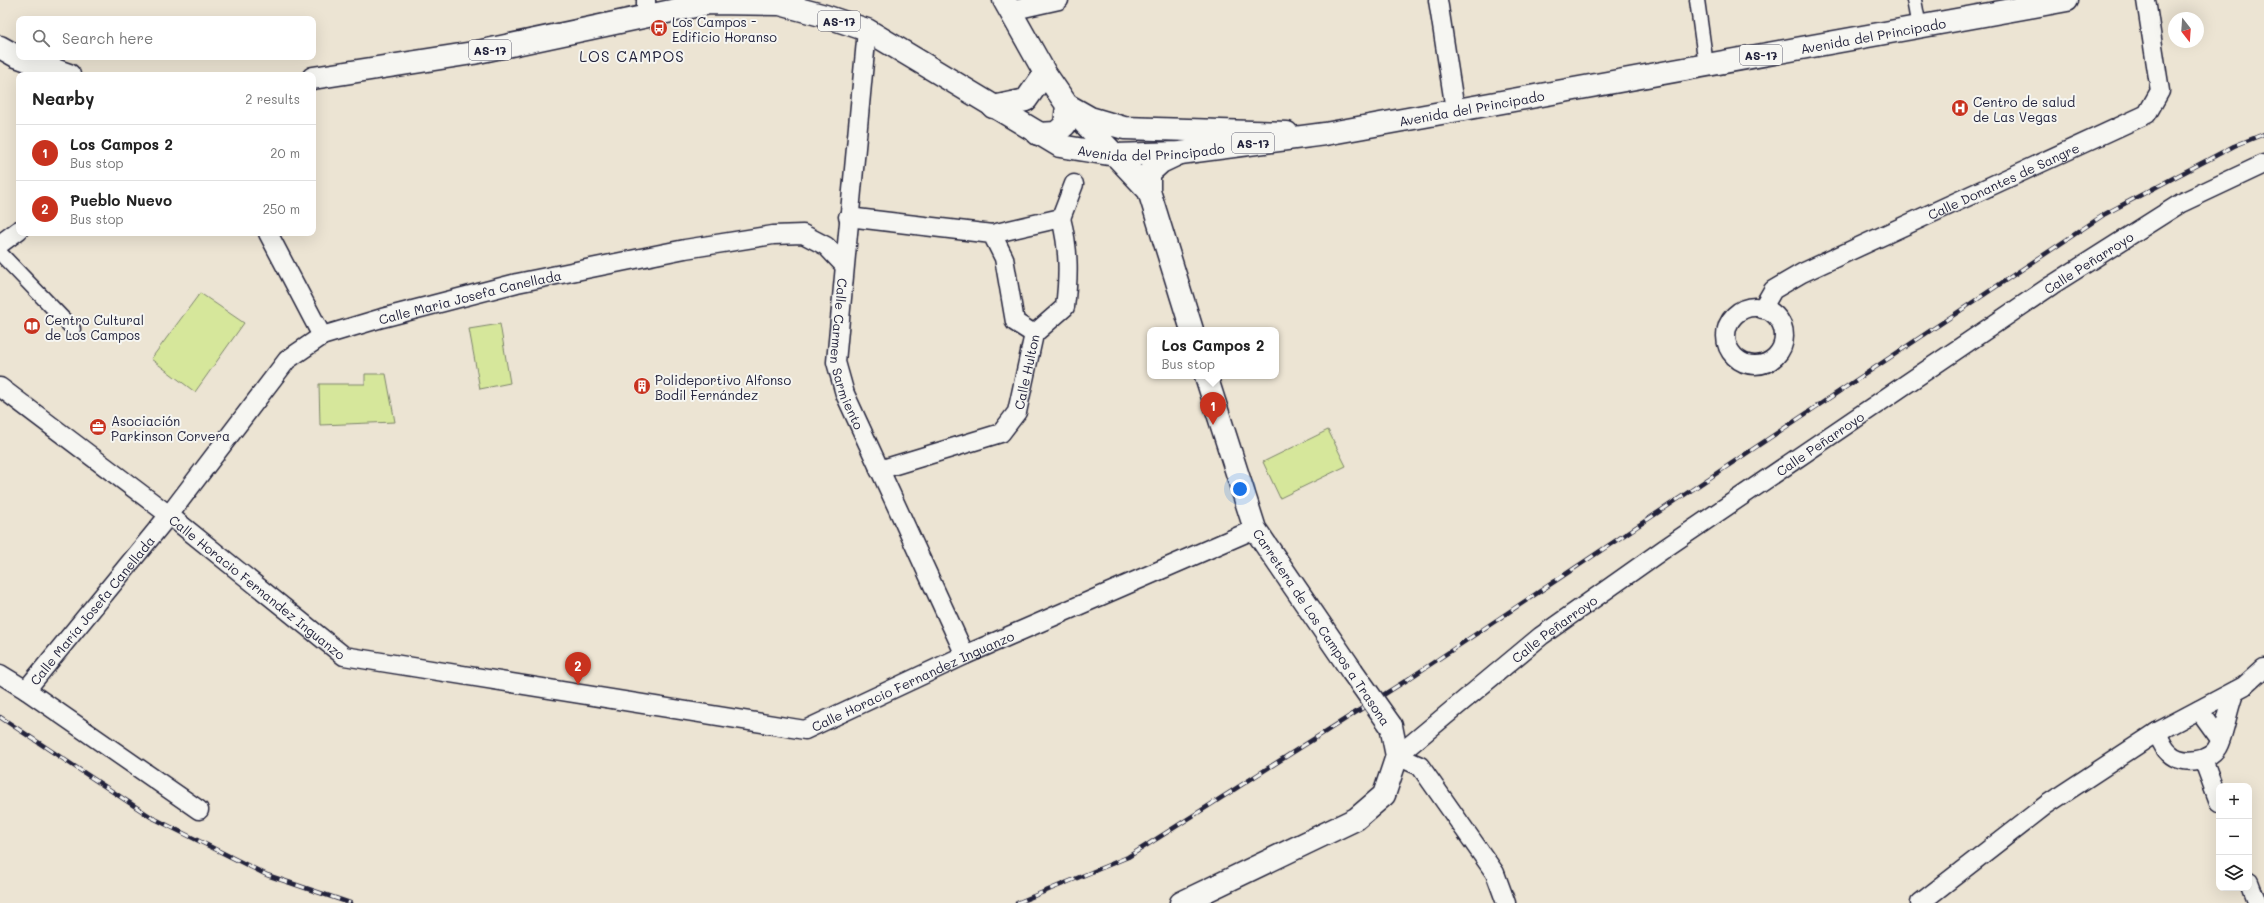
<!DOCTYPE html>
<meta charset="utf-8">
<style>
:root{--surface:#fff;--page:#f2f2f2;--text:#222;--muted:#767676;--line:#e0e0e0;--accent:#c8321e}
body{margin:0;font-family:Mali,sans-serif;background:var(--page);color:var(--text)}
.controls{position:absolute;right:12px;bottom:12px;display:grid;overflow:hidden;border-radius:8px;box-shadow:0 4px 16px #0002}
.controls button{width:36px;height:36px;display:grid;place-items:center;padding:0;border:0;border-bottom:1px solid var(--line);background:var(--surface);color:var(--text);font:20px sans-serif}
.compass{position:absolute;left:2168px;top:12px;width:36px;height:36px;border-radius:50%;background:var(--surface);box-shadow:0 4px 16px #0002;rotate:163deg}
.you{position:absolute;left:1240px;top:489px;width:14px;height:14px;margin:-10px;border:3px solid #fff;border-radius:50%;background:#1a73e8;box-shadow:0 0 0 6px #1a73e833}
.badge{display:grid;place-items:center;width:26px;height:26px;border-radius:50%;background:var(--accent);color:#fff;font-size:13px;font-weight:700}
.pin{position:absolute;translate:-50% -33px;filter:drop-shadow(0 1px 2px #0008)}
.pin::after{content:'';position:absolute;top:21px;width:14px;height:12px;background:inherit;clip-path:polygon(0 0,100% 0,50% 100%)}
.popup{position:absolute;left:1147px;top:327px;width:132px;height:52px;box-sizing:border-box;display:grid;place-content:center;border-radius:8px;background:var(--surface);filter:drop-shadow(0 1px 3px #0005);font-size:13px;white-space:nowrap;color:var(--muted)}
.popup b{font-size:15px;color:var(--text)}
.popup::after{content:'';position:absolute;left:50%;top:100%;margin-left:-8px;border:8px solid transparent;border-top-color:var(--surface)}
.list{margin:0;padding:0;list-style:none}
h2{display:flex;justify-content:space-between;align-items:center;height:52px;margin:0;padding:0 16px;font-size:17px}
h2 small{font-size:13px;font-weight:400;color:var(--muted)}
.list li{display:grid;grid-template-columns:26px 1fr auto;gap:12px;align-items:center;box-sizing:border-box;height:56px;padding:0 16px;border-top:1px solid var(--line)}
.list b{display:block;font-size:15px;white-space:nowrap}
.list p{margin:0;font-size:13px;white-space:nowrap;color:var(--muted)}
.list em{font-size:13px;font-style:normal;color:var(--muted)}
.icon{flex:none;width:22px;height:22px;fill:none;stroke:currentColor;stroke-width:2;stroke-linecap:round;stroke-linejoin:round}
.map{position:relative;flex:none;width:2264px;height:903px;overflow:hidden}
.search{position:absolute;background:var(--surface);box-shadow:0 4px 16px #0002;left:16px;top:16px;width:300px;height:44px;display:flex;align-items:center;gap:10px;box-sizing:border-box;padding:0 14px;border-radius:8px;color:var(--muted);font-size:15px}
.panel{position:absolute;background:var(--surface);box-shadow:0 4px 16px #0002;left:16px;top:72px;width:300px;height:164px;border-radius:8px}
.map>svg:first-child{display:block}
.green{fill:#d6e79b;stroke:#7c846b}
.lines{fill:none;stroke-linecap:round;stroke-linejoin:round}
.pedestrian-casing{stroke:#22223b;stroke-width:17}
.minor-casing{stroke:#22223b;stroke-width:21}
.tertiary-casing{stroke:#22223b;stroke-width:25}
.secondary-casing{stroke:#22223b;stroke-width:25}
.primary-casing{stroke:#22223b;stroke-width:25}
.pedestrian{stroke:#f6f6f2;stroke-width:14}
.minor{stroke:#f6f6f2;stroke-width:18}
.tertiary{stroke:#f6f6f2;stroke-width:22}
.secondary{stroke:#f6f6f2;stroke-width:22}
.primary{stroke:#f6f6f2;stroke-width:22}
.rail-casing{stroke:#22223b;stroke-width:4.5}
.rail{stroke:#f6f6f2;stroke-width:3;stroke-dasharray:9;stroke-linecap:butt}
.tertiary-bridge-casing{stroke:#22223b;stroke-width:25;stroke-linecap:butt}
.tertiary-bridge{stroke:#f6f6f2;stroke-width:22}
.labels{text-anchor:middle;dominant-baseline:central;stroke-width:4;stroke-linejoin:round;paint-order:stroke}
.shield{fill:#f6f6f2;stroke:#626272;stroke-width:1}
.shield-label{font-size:12px;font-weight:bold;fill:#22223b}
.poi-label{font-size:13px;fill:#22223b;stroke:#f6f6f2;text-anchor:start}
.street-label{font-size:13px;fill:#22223b;stroke:#f6f6f2}
.quarter-label{font-size:15px;letter-spacing:1px;fill:#22223b;stroke:#f6f6f2}
</style>
<div class="map">
<svg width="2264" height="903" viewBox="0 0 2264 903">
<rect width="100%" height="100%" fill="#ece4d3"/>
<filter id="ink" filterUnits="userSpaceOnUse"><feTurbulence type="fractalNoise" baseFrequency=".025" numOctaves="2"/><feDisplacementMap in="SourceGraphic" scale="8" xChannelSelector="R" yChannelSelector="G"/><feConvolveMatrix kernelMatrix="1 2 1 2 8 2 1 2 1" color-interpolation-filters="sRGB"/></filter>
<g filter="url(#ink)">
<path class="green" d="M 200,293 L 244,323 L 195,392 L 151,359 Z
M 500,324 L 510,383 L 480,389 L 469,329 Z
M 365,374 L 386,374 L 395,422 L 320,425 L 319,384 L 365,384 Z
M 1328,430 L 1346,466 L 1280,498 L 1263,462 Z"/>
<g class="lines">
<g class="pedestrian-casing">
<path id="pedestrian" d="M 1697,0 L 1706,65
M 1914,0 L 1919,27
M 0,253 L 73,329"/>
</g>
<g class="minor-casing">
<g id="minor">
<path d="M 1438,0 L 1455,110"/>
<path d="M 1010,11 L 1059,0"/>
<path d="M 646,15 L 646,0"/>
<path id="s1" d="M 867,30 L 836,362 L 845,394 L 965,655"/>
<path d="M 848,217 L 992,234 L 1004,258 L 1015,322 L 1034,334"/>
<path d="M 1061,218 L 1074,184"/>
<path d="M 268,233 L 322,336"/>
<path d="M 0,244 L 19,230"/>
<circle cx="1755" cy="336" r="29"/>
<path id="s2" d="M 1762,309 L 1773,290 L 1802,273 L 2147,114 L 2160,91 L 2146,0"/>
<path id="s3" d="M 0,387 L 169,515 L 344,656 L 805,730 L 965,655 L 1255,529"/>
<path id="s4" d="M 879,470 L 1001,433 L 1017,412 L 1034,334 L 1065,307 C 1069,275 1069,249 1061,218 L 992,234"/>
<path d="M 0,674 L 26,690"/>
<path d="M 2199,710 L 2220,739"/>
<path d="M 2157,732 C 2160,739 2163,748 2169,753 C 2182,766 2212,762 2219,744 C 2226,727 2228,708 2235,691"/>
<path d="M 2203,759 L 2219,802"/>
<path id="s5" d="M 199,810 L 26,690 L 169,515 L 287,360 L 322,336 L 382,318 L 517,283 L 685,249 L 773,235 L 803,234 L 826,246 L 843,264"/>
<path d="M 2249,882 L 2257,903"/>
<path id="s6" d="M 1506,903 L 1495,873 L 1420,766 L 1397,756 L 1541,636 L 1664,549 L 1868,410 L 2052,285 L 2181,203 L 2264,164"/>
<path d="M 1920,903 L 2046,805 L 2157,732 L 2244,686 L 2264,668"/>
</g>
</g>
<g class="tertiary-casing">
<path id="tertiary" d="M 1180,153 L 1161,162 L 1149,173 L 1149,191 L 1192,330
M 1115,155 L 1149,191
M 1206,376 L 1255,529 L 1352,671
M 1181,903 L 1356,819 L 1384,795 L 1397,756 L 1391,726"/>
</g>
<g class="secondary-casing">
<path id="secondary" d="M 1004,0 L 1045,73 L 1067,105 L 1115,155
M 1067,105 L 1090,118 L 1124,128 L 1287,133
M 993,107 L 1026,100 L 1045,73
M 1038,134 L 1056,133 L 1065,125 L 1067,105"/>
</g>
<g class="primary-casing">
<g id="primary">
<path d="M 0,47 L 16,56 L 69,75"/>
<path id="s7" d="M 313,78 L 473,53 L 709,3 L 780,4 L 825,16 L 867,30 L 1060,146 L 1115,155 L 1180,153 L 1325,134 L 2067,0"/>
</g>
</g>
<use href="#pedestrian" class="pedestrian"/>
<use href="#minor" class="minor"/>
<use href="#tertiary" class="tertiary"/>
<use href="#secondary" class="secondary"/>
<use href="#primary" class="primary"/>
<g class="rail-casing">
<path id="rail" d="M 0,717 L 151,817 L 267,875 L 350,903
M 1017,903 L 1128,857 L 1410,678 L 2105,214 L 2234,146 L 2264,134"/>
</g>
<use href="#rail" class="rail"/>
<g class="tertiary-bridge-casing">
<path id="tertiary-bridge" d="M 1352,671 L 1391,726"/>
</g>
<use href="#tertiary-bridge" class="tertiary-bridge"/>
</g>
</g>
<defs>
<g id="bus-disc" transform="scale(0.9)"><circle r="9.5" fill="#c8321e" stroke="#f6f6f2"/><path d="M-5-6H5V4H4V6H2V4H-2V6H-4V4H-5ZM-3.5-4V0h7V-4ZM-3.5 1.2v1.5H-2V1.2ZM2 1.2v1.5H3.5V1.2Z" fill="#fff"/></g>
<g id="hospital-disc" transform="scale(0.9)"><circle r="9.5" fill="#c8321e" stroke="#f6f6f2"/><path d="M-5-5h3v3.5h4V-5h3V5h-3V1.5h-4V5h-3Z" fill="#fff"/></g>
<g id="library-disc" transform="scale(0.9)"><circle r="9.5" fill="#c8321e" stroke="#f6f6f2"/><path d="M-6-4Q-3-5.5-.7-3.5V5Q-3 3-6 4ZM6-4Q3-5.5 .7-3.5V5Q3 3 6 4Z" fill="#fff"/></g>
<g id="building-disc" transform="scale(0.9)"><circle r="9.5" fill="#c8321e" stroke="#f6f6f2"/><path d="M-4-6H4V6H1V3H-1V6H-4ZM-2.5-4.3h1.7v1.8h-1.7ZM.8-4.3h1.7v1.8H.8ZM-2.5-1h1.7V.8h-1.7ZM.8-1h1.7V.8H.8Z" fill="#fff"/></g>
<g id="office-disc" transform="scale(0.9)"><circle r="9.5" fill="#c8321e" stroke="#f6f6f2"/><path d="M-6-3h4V-5.5h4V-3h4V5H-6ZM-1-4.5V-3h2v-1.5ZM-6 0V1H6V0Z" fill="#fff"/></g>
</defs>
<g fill-rule="evenodd">
<use href="#bus-disc" x="659" y="28"/>
<use href="#hospital-disc" x="1960" y="108"/>
<use href="#library-disc" x="32" y="326"/>
<use href="#building-disc" x="642" y="386"/>
<use href="#office-disc" x="98" y="427"/>
</g>
<g class="labels">
<g class="shield">
<rect x="818" y="11" width="42" height="20" rx="3"/>
<rect x="469" y="40" width="42" height="20" rx="3"/>
<rect x="1740" y="45" width="42" height="20" rx="3"/>
<rect x="1232" y="133" width="42" height="20" rx="3"/>
</g>
<g class="shield-label">
<text x="839" y="21">AS-17</text>
<text x="490" y="50">AS-17</text>
<text x="1761" y="55">AS-17</text>
<text x="1253" y="143">AS-17</text>
</g>
<g class="poi-label">
<text x="672" y="21">Los Campos -<tspan x="672" dy="15">Edificio Horanso</tspan></text>
<text x="1973" y="101">Centro de salud<tspan x="1973" dy="15">de Las Vegas</tspan></text>
<text x="45" y="319">Centro Cultural<tspan x="45" dy="15">de Los Campos</tspan></text>
<text x="655" y="379">Polideportivo Alfonso<tspan x="655" dy="15">Bodil Fernández</tspan></text>
<text x="111" y="420">Asociación<tspan x="111" dy="15">Parkinson Corvera</tspan></text>
</g>
<g class="street-label">
<text stroke="none"><textPath href="#s7" startOffset="1614">Avenida del Principado</textPath></text>
<text stroke="none"><textPath href="#s7" startOffset="1206">Avenida del Principado</textPath></text>
<text stroke="none"><textPath href="#s7" startOffset="882">Avenida del Principado</textPath></text>
<text stroke="none"><textPath href="#s2" startOffset="277">Calle Donantes de Sangre</textPath></text>
<text stroke="none"><textPath href="#s6" startOffset="1038">Calle Peñarroyo</textPath></text>
<text stroke="none"><textPath href="#s5" startOffset="827">Calle Maria Josefa Canellada</textPath></text>
<text stroke="none"><textPath href="#s1" startOffset="327">Calle Carmen Sarmiento</textPath></text>
<text stroke="none"><textPath href="#s4" startOffset="195">Calle Hulton</textPath></text>
<text stroke="none"><textPath href="#s6" startOffset="714">Calle Peñarroyo</textPath></text>
<text stroke="none"><textPath href="#s3" startOffset="326">Calle Horacio Fernandez Inguanzo</textPath></text>
<text stroke="none"><textPath href="#s5" startOffset="314">Calle María Josefa Canellada</textPath></text>
<text transform="translate(1322 627) rotate(56)">Carretera de Los Campos a Trasona</text>
<text stroke="none"><textPath href="#s6" startOffset="390">Calle Peñarroyo</textPath></text>
<text stroke="none"><textPath href="#s3" startOffset="1022">Calle Horacio Fernandez Inguanzo</textPath></text>
</g>
<g class="quarter-label">
<text x="632" y="56">LOS CAMPOS</text>
</g>
</g>
</svg>
<div class="controls">
<button>+</button>
<button>−</button>
<button><svg class="icon" aria-label="layers" viewBox="0 0 24 24"><path d="M12 4l9 5-9 5-9-5zM3 14l9 5 9-5"/></svg></button>
</div>
<svg class="compass" viewBox="-18 -18 36 36"><path d="M0-13l5 13h-10z" fill="#e53935"/><path d="M0 13l5-13h-10z" fill="#767676"/></svg>
<div class="you"></div>
<div class="pin badge" style="left:1213px;top:425px">1</div>
<div class="popup"><b>Los Campos 2</b>Bus stop</div>
<div class="pin badge" style="left:578px;top:685px">2</div>
<div class="search"><svg class="icon" aria-label="search" viewBox="0 0 24 24"><circle cx="10" cy="10" r="6"/><path d="M15 15l6 6"/></svg>Search here</div>
<section class="panel">
<h2>Nearby<small>2 results</small></h2>
<ul class="list">
<li><span class="badge">1</span><div><b>Los Campos 2</b><p>Bus stop</p></div><em>20 m</em></li>
<li><span class="badge">2</span><div><b>Pueblo Nuevo</b><p>Bus stop</p></div><em>250 m</em></li>
</ul>
</section>
</div>
